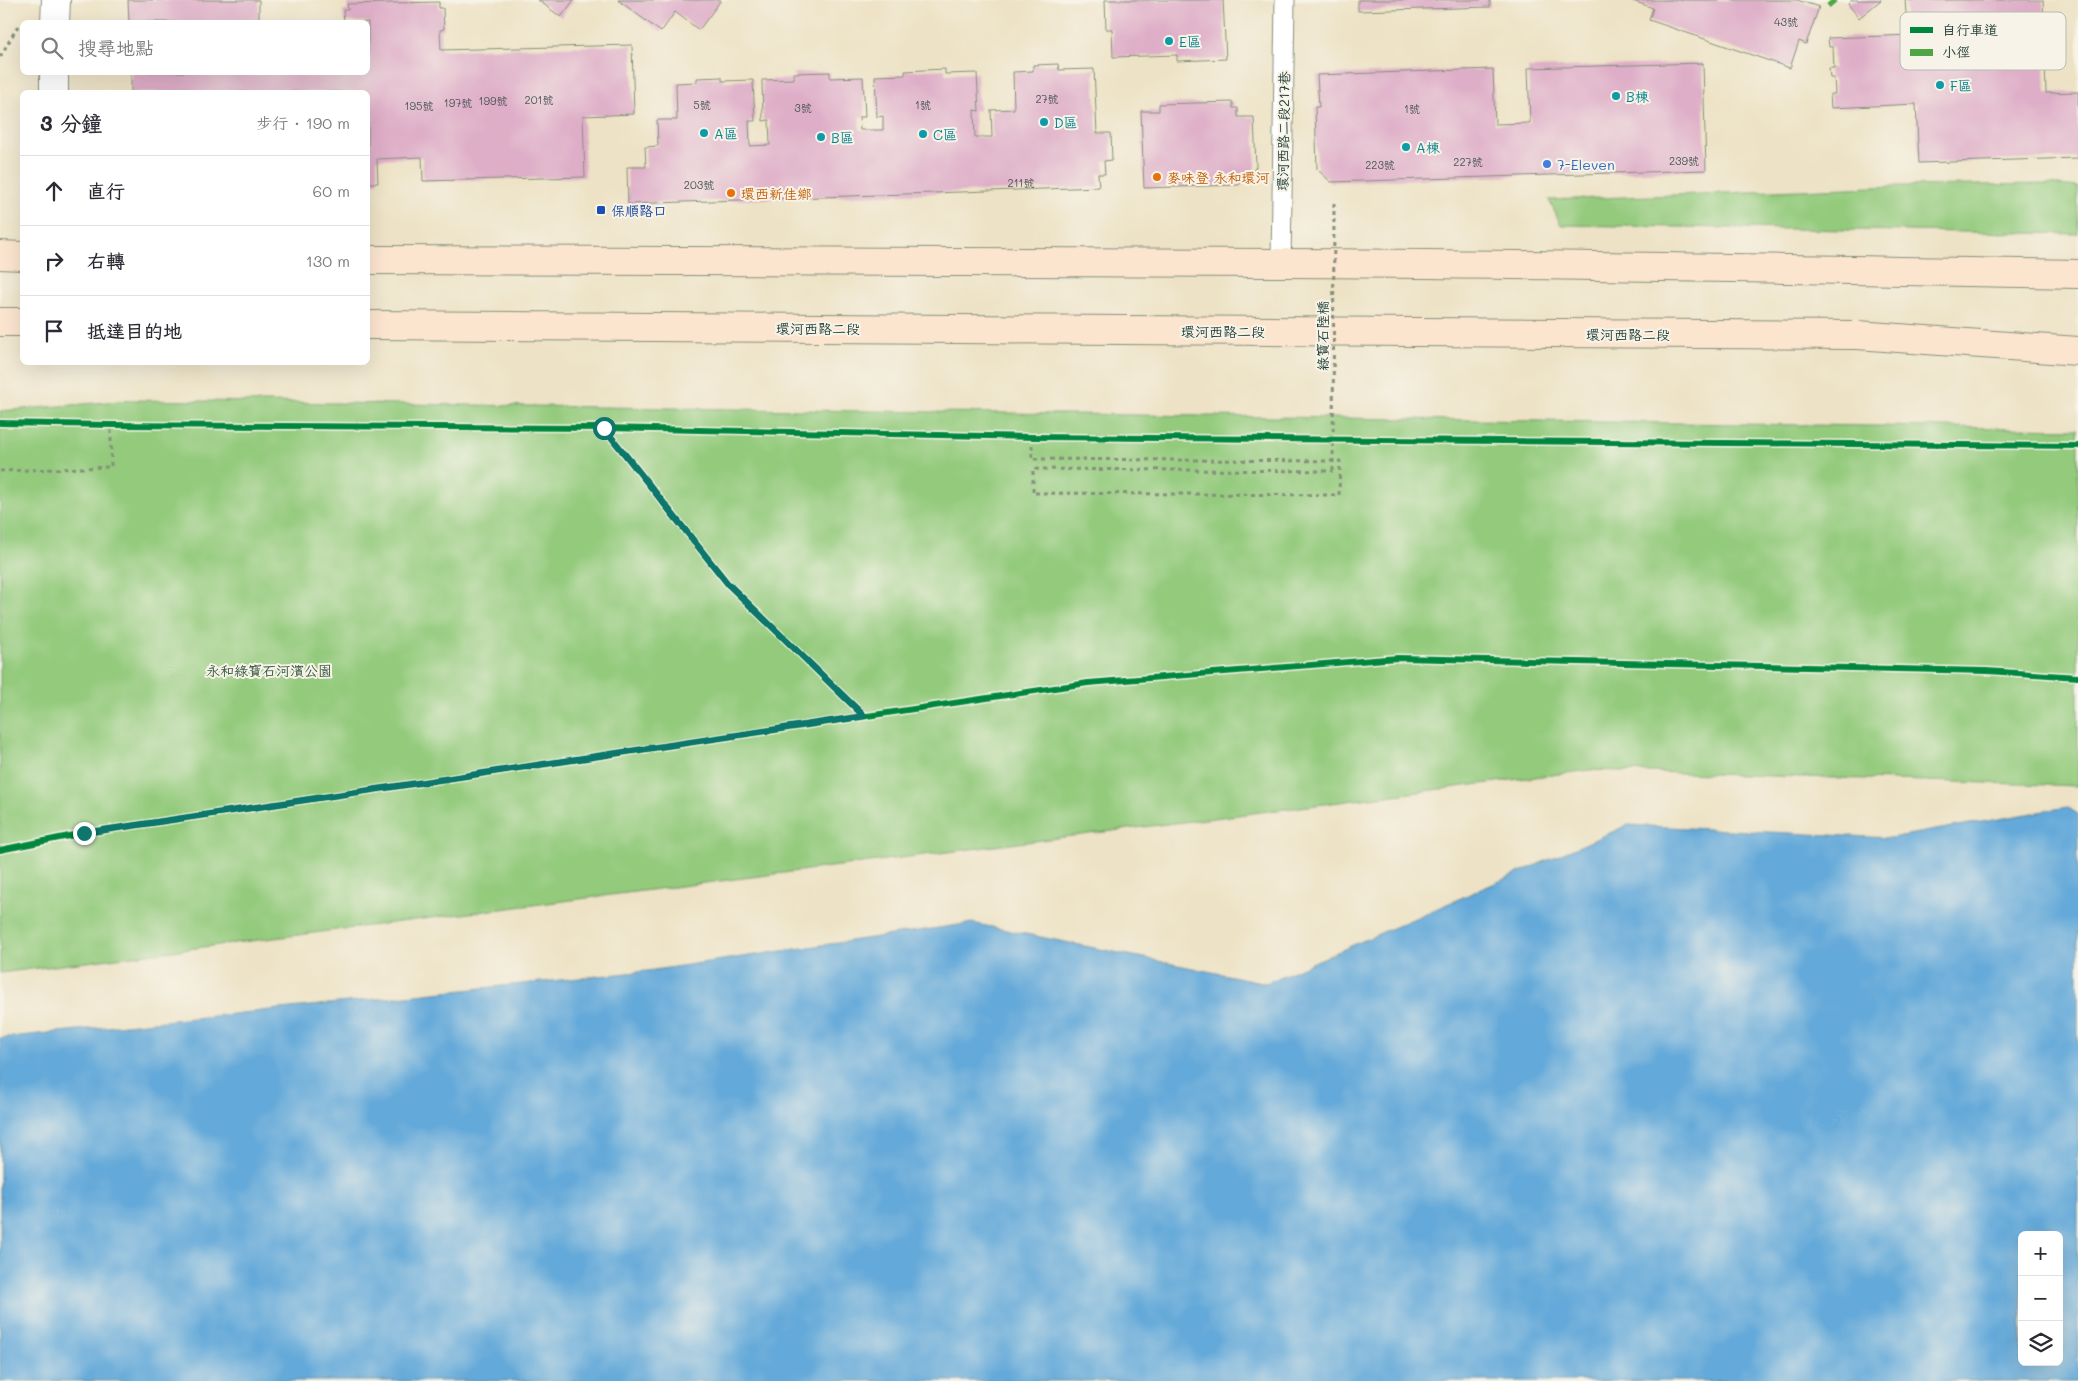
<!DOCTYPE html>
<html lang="zh-TW">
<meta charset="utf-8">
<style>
:root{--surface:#fff;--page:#f7f7f7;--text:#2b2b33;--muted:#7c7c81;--line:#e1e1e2}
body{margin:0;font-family:Mali,"LXGW WenKai TC",sans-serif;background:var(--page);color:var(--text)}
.controls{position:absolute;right:15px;bottom:15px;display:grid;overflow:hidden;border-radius:8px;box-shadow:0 5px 20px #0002}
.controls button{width:45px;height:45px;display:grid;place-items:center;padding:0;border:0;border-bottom:1px solid var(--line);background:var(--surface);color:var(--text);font:25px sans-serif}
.stop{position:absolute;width:15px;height:15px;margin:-11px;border:4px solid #0f766e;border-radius:50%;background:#fff}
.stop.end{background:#0f766e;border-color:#fff;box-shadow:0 1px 5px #0008}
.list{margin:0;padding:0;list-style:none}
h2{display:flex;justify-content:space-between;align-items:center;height:65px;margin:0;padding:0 20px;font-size:21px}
h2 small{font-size:16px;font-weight:400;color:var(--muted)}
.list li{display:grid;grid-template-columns:32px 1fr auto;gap:15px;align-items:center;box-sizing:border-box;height:70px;padding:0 20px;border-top:1px solid var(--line)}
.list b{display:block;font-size:19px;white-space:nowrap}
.list em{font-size:16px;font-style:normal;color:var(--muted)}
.icon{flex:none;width:28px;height:28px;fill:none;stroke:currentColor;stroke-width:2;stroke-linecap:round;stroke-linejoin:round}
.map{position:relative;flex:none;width:2078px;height:1381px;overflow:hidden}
.search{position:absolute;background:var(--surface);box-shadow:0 5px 20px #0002;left:20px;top:20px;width:350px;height:55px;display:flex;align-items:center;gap:12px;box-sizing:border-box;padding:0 18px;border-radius:8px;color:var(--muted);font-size:19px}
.panel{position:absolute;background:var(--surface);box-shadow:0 5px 20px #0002;left:20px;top:90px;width:350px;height:275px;border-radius:8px}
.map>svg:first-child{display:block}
.green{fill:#93ca7c;stroke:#598458}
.water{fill:#63a9d9;stroke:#417386;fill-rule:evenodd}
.building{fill:#deadc7}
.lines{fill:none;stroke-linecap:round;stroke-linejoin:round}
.lane-casing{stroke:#86907c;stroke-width:21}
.street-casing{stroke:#86907c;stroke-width:30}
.secondary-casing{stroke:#86907c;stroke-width:30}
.path{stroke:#86907c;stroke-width:3;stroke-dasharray:4 4;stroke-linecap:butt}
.lane{stroke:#fff;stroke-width:19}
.street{stroke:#fff;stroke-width:28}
.secondary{stroke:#fbe5cf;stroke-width:28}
.path-bridge{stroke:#86907c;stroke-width:3;stroke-dasharray:4 4;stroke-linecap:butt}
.quiet{stroke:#4fa644;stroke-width:5;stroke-dasharray:10 5;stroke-linecap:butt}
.cycleway-casing{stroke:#f7f3e8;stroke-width:9}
.cycleway{stroke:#00873e;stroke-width:6}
.route{stroke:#0f766e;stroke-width:6}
.culture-dot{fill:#0f9aa8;stroke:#f7f3e8;stroke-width:2}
.shop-dot{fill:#3f7fe0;stroke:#f7f3e8;stroke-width:2}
.food-dot{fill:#e8710a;stroke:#f7f3e8;stroke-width:2}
.transit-dot{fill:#1a4fb4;stroke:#f7f3e8;stroke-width:2}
.labels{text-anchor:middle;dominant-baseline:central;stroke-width:4;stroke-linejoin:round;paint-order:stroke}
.number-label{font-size:11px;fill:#4f5959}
.culture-label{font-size:14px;fill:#0d838f;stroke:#f7f3e8;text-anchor:start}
.street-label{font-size:14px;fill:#1f3d34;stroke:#f7f3e8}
.shop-label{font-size:14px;fill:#366cbe;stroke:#f7f3e8;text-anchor:start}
.food-label{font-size:14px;fill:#c56008;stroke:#f7f3e8;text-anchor:start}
.transit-label{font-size:14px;fill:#164399;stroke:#f7f3e8;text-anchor:start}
.park-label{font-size:14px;fill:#365942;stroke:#f7f3e8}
.key{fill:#f7f3e8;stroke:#b6bcb2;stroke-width:1}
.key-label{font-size:14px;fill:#1f3d34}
</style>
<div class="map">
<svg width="2078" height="1381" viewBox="0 0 2078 1381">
<rect width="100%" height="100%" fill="#f7f3e8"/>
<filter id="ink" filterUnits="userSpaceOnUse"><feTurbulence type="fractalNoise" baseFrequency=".02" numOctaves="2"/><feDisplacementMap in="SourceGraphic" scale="10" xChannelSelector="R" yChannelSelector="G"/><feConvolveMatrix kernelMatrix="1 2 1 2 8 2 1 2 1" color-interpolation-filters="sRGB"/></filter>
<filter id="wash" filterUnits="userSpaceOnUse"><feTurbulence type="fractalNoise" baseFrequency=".0096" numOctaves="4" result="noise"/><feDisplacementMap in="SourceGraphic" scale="20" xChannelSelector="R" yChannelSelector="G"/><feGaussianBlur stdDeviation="1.12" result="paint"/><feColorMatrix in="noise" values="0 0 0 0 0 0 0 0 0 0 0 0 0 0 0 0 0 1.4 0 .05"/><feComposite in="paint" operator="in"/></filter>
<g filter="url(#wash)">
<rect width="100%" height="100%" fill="#ede2c5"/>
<path class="green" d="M 2049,184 L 2078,187 L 2078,234 L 1561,225 L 1549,200 L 1898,186 Z
M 131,400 L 2078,429 L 2078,786 L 1590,770 L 0,973 L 0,411 Z"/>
<path class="water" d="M 2067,807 L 2078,814 L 2078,1381 L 0,1381 L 0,1038 L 647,971 L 972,923 L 1266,983 L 1628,825 L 1890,838 ZM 2022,1235 L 2059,1235 L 2059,1362 L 2022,1362 Z"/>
<g id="blocks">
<path class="building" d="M 128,0 L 259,0 L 259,22 L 129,22 Z
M 538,0 L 574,0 L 561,17 Z
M 618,0 L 721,0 L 699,30 L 675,12 L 661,32 Z
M 1105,0 L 1223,0 L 1226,59 L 1177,61 L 1177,55 L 1113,57 L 1112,29 L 1106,29 Z
M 1358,0 L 1490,0 L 1490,7 L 1358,11 Z
M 1630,0 L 1797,0 L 1819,7 L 1806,44 L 1799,41 L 1790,68 L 1649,20 L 1653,8 Z
M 1852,0 L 1881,0 L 1859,18 L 1848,4 Z
M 1905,0 L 2043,0 L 2044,20 L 2052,20 L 2053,32 L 2044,32 L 2046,93 L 2078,92 L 2078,158 L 1919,163 L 1916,104 L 1831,108 L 1830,94 L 1835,94 L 1834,78 L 1830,78 L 1829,68 L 1834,68 L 1833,47 L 1829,47 L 1828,38 L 1913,35 L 1913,25 L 1907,25 Z
M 439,2 L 439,8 L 443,8 L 444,29 L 440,30 L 441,50 L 632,45 L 634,114 L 583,116 L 585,177 L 423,181 L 422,157 L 377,159 L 378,183 L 368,183 L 368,92 L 131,92 L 131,72 L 368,72 L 368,22 L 344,22 L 343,10 L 348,10 L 347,4 Z
M 1703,63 L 1706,170 L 1331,182 L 1317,169 L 1315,107 L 1319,107 L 1317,75 L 1493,69 L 1495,124 L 1530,123 L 1528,68 Z
M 1058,64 L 1059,70 L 1094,69 L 1097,133 L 1111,133 L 1112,160 L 1104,161 L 1105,174 L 1098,174 L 1099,187 L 628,204 L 627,167 L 646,167 L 645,147 L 658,146 L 657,120 L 677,120 L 676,83 L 697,82 L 697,78 L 722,77 L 722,81 L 753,80 L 755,121 L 749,121 L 750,146 L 770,145 L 769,120 L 763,121 L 762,80 L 794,79 L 794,73 L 830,72 L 830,78 L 863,77 L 865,117 L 859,117 L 860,130 L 883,130 L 883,116 L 877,117 L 875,76 L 905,75 L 905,71 L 945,69 L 945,74 L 977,73 L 979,111 L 974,110 L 975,137 L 992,137 L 991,110 L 1014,109 L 1013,72 L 1033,71 L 1033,65 Z
M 1233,102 L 1233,108 L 1238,108 L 1238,117 L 1254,117 L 1256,167 L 1239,185 L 1144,188 L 1141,111 L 1159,111 L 1159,104 Z"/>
</g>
</g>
<g filter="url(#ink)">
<use href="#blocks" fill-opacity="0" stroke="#86907c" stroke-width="1"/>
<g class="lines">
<g class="lane-casing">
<path id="lane" d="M 1281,263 L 1285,0"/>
</g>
<g class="street-casing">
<path id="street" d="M 55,22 L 56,0
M 54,92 L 54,72"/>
</g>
<g class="secondary-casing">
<path id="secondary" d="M 0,255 L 22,256
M 368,260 C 671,262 975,260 1279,263 C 1545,264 1812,269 2078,274
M 0,322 L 22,322
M 368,325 L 1857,335 L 2078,351"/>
</g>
<path class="path" d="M 0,57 L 19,24
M 1032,437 L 1032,459 L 1340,461 L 1339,495 L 1033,493 L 1033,469 L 1333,471
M 0,471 L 111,467 L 111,425"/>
<use href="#lane" class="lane"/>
<use href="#street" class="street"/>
<use href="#secondary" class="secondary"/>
<path class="path-bridge" d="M 1333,471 L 1334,201"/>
<path class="quiet" d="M 1828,6 L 1835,0"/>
<g class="cycleway-casing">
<path id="cycleway" d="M 0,423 L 111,425 L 604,428 L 1032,437 L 2078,446
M 604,428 L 728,584 L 864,716
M 0,850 L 84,833 L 1088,683 L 1398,658 L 1987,671 L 2078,677"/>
</g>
<use href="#cycleway" class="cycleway"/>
</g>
</g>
<g class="lines" filter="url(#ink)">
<path class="route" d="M 84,833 L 864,716 L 728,584 L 604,428"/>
</g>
<g class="culture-dot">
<circle cx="1169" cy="41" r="5"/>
<circle cx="1940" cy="85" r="5"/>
<circle cx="1616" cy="96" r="5"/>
<circle cx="1044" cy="122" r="5"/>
<circle cx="704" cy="133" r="5"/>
<circle cx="923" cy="134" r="5"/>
<circle cx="821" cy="137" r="5"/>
<circle cx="1406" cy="147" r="5"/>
</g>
<circle class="shop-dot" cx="1547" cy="164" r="5"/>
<g class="food-dot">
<circle cx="1157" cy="177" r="5"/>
<circle cx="731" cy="193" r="5"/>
</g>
<rect class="transit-dot" x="596" y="205" width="10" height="10" rx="2.5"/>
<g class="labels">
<g class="number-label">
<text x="1786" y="21">43號</text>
<text x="1047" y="98">27號</text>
<text x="539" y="99">201號</text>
<text x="493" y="100">199號</text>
<text x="458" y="102">197號</text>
<text x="702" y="104">5號</text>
<text x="923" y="104">1號</text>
<text x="419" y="105">195號</text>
<text x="803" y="107">3號</text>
<text x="1412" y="108">1號</text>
<text x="1684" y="160">239號</text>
<text x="1468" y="161">227號</text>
<text x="1380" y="164">223號</text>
<text x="1021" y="182">211號</text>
<text x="699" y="184">203號</text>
</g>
<g class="culture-label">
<text x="1179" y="41">E區</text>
<text x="1950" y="85">F區</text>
<text x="1626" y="96">B棟</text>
<text x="1054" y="122">D區</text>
<text x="714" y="133">A區</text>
<text x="933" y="134">C區</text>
<text x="831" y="137">B區</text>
<text x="1416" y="147">A棟</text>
</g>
<g class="street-label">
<text transform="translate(1283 131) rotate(-89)">環河西路二段217巷</text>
<text x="818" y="328">環河西路二段</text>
<text x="1223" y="331">環河西路二段</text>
<text x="1628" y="334">環河西路二段</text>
<text transform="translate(1322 336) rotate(-90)">綠寶石陸橋</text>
</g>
<g class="shop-label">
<text x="1557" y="164">7-Eleven</text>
</g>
<g class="food-label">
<text x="1167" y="177">麥味登 永和環河</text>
<text x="741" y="193">環西新佳鄉</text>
</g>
<g class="transit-label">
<text x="611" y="210">保順路口</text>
</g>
<g class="park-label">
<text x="269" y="670">永和綠寶石河濱公園</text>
</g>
</g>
<rect x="1900" y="12" width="166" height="58" rx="8" class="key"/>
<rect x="1910" y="27" width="23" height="6" fill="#00873e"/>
<rect x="1910" y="49" width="23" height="7" fill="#4fa644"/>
<g class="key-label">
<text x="1942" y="35">自行車道</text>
<text x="1942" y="57">小徑</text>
</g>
</svg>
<div class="controls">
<button>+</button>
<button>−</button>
<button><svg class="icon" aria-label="layers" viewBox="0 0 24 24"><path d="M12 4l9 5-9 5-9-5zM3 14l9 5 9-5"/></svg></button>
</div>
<div class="stop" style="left:604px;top:428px"></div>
<div class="stop end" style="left:84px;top:833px"></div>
<div class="search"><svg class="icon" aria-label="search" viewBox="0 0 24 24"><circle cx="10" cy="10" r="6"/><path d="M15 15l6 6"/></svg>搜尋地點</div>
<section class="panel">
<h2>3 分鐘<small>步行 · 190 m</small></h2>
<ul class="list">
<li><svg class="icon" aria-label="ahead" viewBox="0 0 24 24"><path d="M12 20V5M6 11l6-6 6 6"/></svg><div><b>直行</b></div><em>60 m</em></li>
<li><svg class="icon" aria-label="right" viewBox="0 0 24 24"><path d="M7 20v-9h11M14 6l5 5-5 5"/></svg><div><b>右轉</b></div><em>130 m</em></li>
<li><svg class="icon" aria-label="arrive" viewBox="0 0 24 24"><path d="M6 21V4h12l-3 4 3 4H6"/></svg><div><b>抵達目的地</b></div></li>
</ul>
</section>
</div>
